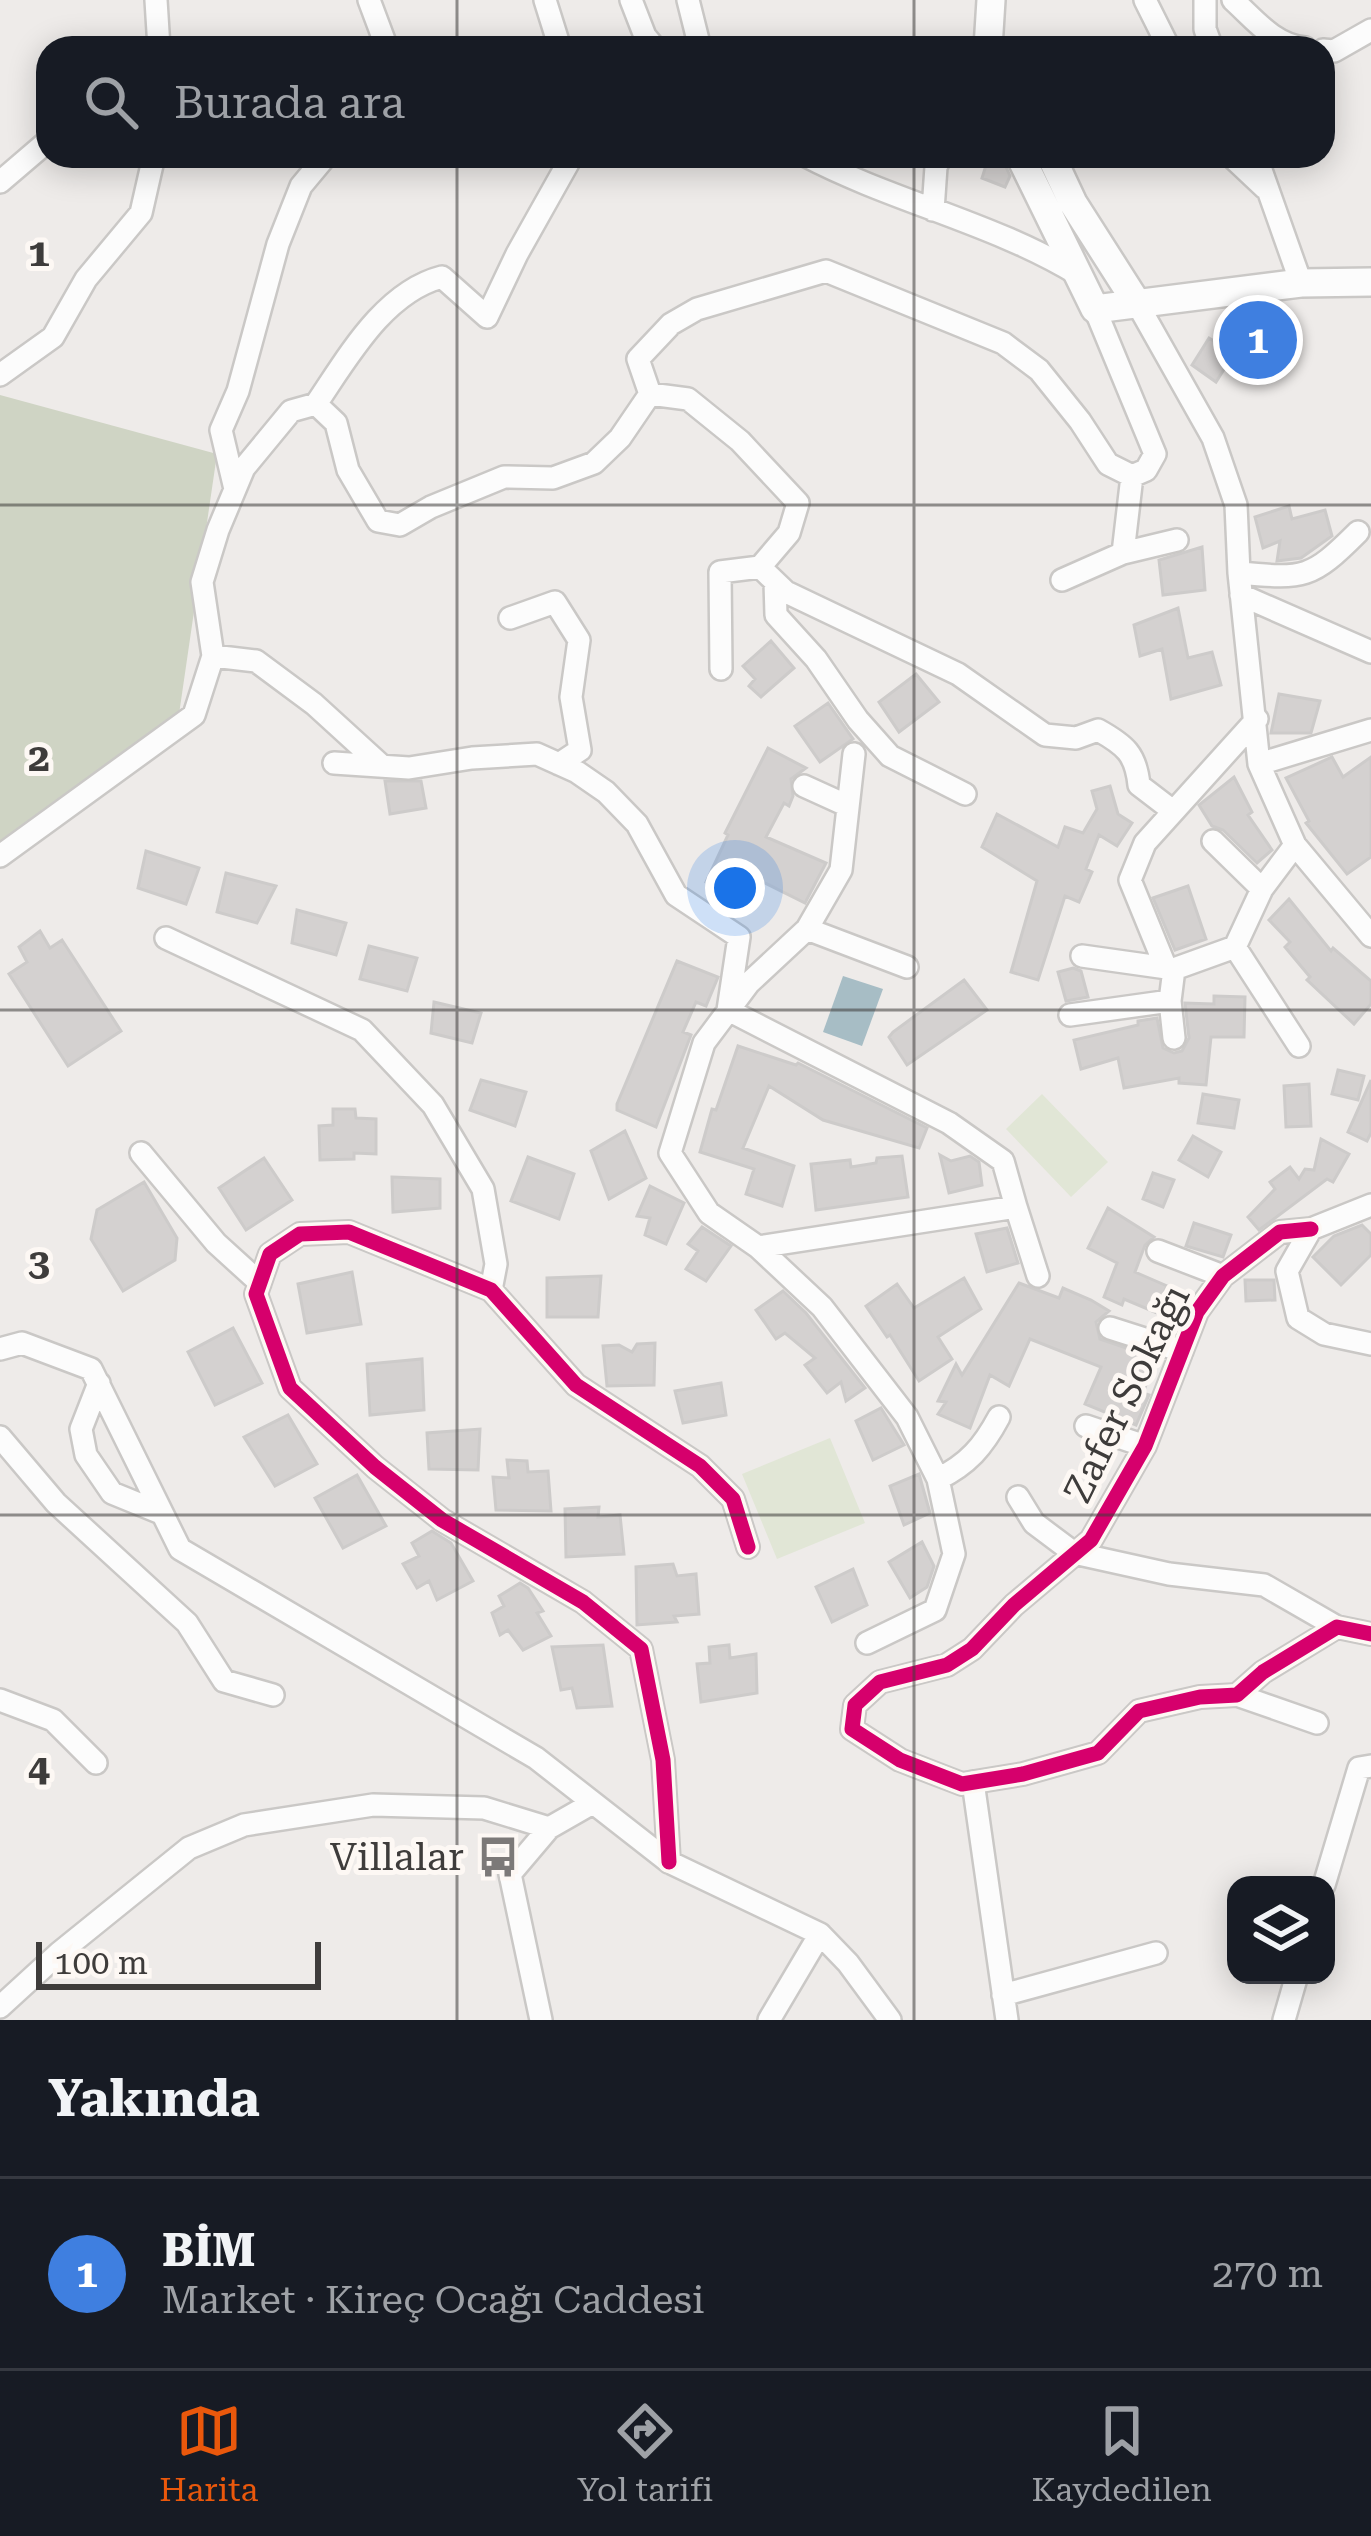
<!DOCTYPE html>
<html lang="tr">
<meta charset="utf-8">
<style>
:root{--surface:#171b24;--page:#20242c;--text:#f1f3f6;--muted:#9ea1a6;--line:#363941;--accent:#ea580c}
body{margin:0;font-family:"Roboto Serif",serif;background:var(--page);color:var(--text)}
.controls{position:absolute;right:36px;bottom:36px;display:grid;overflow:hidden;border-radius:24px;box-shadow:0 6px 30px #0003}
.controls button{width:108px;height:108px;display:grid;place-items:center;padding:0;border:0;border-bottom:3px solid var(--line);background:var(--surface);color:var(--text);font:60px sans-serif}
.scale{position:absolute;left:36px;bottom:30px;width:285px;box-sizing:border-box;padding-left:12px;border:6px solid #3e3c3b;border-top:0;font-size:33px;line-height:42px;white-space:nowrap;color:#3e3c3b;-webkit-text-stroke:9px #fdf8f4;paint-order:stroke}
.you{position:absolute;left:735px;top:888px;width:42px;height:42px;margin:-30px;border:9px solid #fff;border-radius:50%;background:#1a73e8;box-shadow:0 0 0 18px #1a73e833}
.badge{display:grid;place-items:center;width:78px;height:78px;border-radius:50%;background:var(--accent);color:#fff;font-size:39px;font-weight:700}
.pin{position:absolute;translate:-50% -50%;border:6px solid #fff;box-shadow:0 3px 12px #0006}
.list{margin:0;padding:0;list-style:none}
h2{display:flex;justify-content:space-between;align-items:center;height:156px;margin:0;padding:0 48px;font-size:51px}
h2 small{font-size:39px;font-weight:400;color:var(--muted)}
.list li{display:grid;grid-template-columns:78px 1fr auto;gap:36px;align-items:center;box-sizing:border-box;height:192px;padding:0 48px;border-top:3px solid var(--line)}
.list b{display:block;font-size:45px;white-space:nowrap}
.list p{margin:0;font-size:39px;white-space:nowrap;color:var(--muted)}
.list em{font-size:39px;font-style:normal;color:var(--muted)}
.icon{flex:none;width:66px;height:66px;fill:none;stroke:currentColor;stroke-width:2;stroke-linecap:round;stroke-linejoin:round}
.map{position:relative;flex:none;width:1371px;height:2020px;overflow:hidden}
.search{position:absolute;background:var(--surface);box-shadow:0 6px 30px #0003;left:36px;right:36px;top:36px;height:132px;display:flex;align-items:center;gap:30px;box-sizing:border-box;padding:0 42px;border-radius:36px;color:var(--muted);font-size:45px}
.sheet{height:348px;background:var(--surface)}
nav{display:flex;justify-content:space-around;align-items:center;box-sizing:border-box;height:168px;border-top:3px solid var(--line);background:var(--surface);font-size:33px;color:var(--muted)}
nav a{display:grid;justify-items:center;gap:6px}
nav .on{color:var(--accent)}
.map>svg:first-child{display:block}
.green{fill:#e1e6d6}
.forest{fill:#cfd4c4}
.water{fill:#a7bdc5}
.building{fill:#d4d1d0;stroke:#cdcbca;stroke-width:3}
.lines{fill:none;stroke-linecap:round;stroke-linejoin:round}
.minor-casing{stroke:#cac8c6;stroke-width:26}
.major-casing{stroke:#cac8c6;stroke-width:32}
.minor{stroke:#fcfcfc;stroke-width:21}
.major{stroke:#fcfcfc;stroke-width:27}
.cycleway-casing{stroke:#fdf8f4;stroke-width:22}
.cycleway{stroke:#d6006c;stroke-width:15}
.grid{fill:none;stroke:#3e3c3b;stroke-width:3;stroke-opacity:0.55}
.labels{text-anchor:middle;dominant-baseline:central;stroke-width:10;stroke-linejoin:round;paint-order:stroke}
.street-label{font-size:39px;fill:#3e3c3b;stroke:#fdf8f4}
.poi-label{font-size:39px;fill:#3e3c3b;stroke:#fdf8f4;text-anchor:end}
.grid-label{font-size:39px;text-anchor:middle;font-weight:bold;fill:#3e3c3b;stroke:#fdf8f4;stroke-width:10;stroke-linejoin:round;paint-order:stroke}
</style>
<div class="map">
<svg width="1371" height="2020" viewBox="0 0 1371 2020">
<rect width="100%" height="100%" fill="#eeebe9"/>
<path class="green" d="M 1042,1094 L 1108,1162 L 1071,1197 L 1006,1129 Z
M 830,1438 L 865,1523 L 777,1559 L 742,1474 Z"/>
<path class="forest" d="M 0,395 L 217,454 L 177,728 L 0,865 Z"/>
<path class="water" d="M 843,976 L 883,989 L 862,1046 L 823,1032 Z"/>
<path class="building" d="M 989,156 L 1002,158 L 1010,176 L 1005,187 L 982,178 Z
M 1278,313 L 1281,356 L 1228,363 L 1216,382 L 1192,365 L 1209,338 L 1239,356 L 1238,321 Z
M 1289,506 L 1292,519 L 1325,510 L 1332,536 L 1301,558 L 1277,561 L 1280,541 L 1263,548 L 1255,517 Z
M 1202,547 L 1205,590 L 1163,595 L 1159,560 Z
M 1178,608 L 1188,658 L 1212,652 L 1221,685 L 1171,699 L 1162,649 L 1140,656 L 1134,625 Z
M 771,641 L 794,668 L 761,697 L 749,686 L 755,679 L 743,666 Z
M 916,674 L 939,702 L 899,732 L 879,702 Z
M 1279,694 L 1320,701 L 1311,733 L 1271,733 Z
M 828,703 L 853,739 L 820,762 L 795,726 Z
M 768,748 L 806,768 L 791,779 L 793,796 L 789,806 L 784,803 L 766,837 L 826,863 L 805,903 L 757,879 L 747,903 L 706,882 L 728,835 L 725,833 Z
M 1332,757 L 1343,777 L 1371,757 L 1371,857 L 1347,874 L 1306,823 L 1309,821 L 1286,778 Z
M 1234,777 L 1252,812 L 1248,815 L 1272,850 L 1257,863 L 1223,830 L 1212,826 L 1199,805 Z
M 385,781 L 421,781 L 426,808 L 390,814 Z
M 1110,786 L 1118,814 L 1132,823 L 1117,846 L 1099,835 L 1086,869 L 1092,872 L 1079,902 L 1065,896 L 1038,980 L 1011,972 L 1037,881 L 982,847 L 997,814 L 1058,847 L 1065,827 L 1083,833 L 1097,809 L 1092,791 Z
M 146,851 L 199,868 L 186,904 L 138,888 Z
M 226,873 L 276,886 L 257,923 L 217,912 Z
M 1188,886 L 1206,939 L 1175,950 L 1153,898 Z
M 1289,899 L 1331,951 L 1333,948 L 1371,981 L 1371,1004 L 1354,1024 L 1307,980 L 1310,977 L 1285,947 L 1290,942 L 1269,920 Z
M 297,910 L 346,923 L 336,955 L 292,943 Z
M 40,931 L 50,948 L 62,940 L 121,1031 L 68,1066 L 9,974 L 27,962 L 19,947 Z
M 369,946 L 417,958 L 407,991 L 360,979 Z
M 677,961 L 718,977 L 706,1006 L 696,1002 L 683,1032 L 691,1035 L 656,1127 L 617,1110 L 617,1104 Z
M 1073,968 L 1081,971 L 1088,997 L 1066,1001 L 1058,972 Z
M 964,980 L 987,1010 L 907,1065 L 889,1037 L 893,1032 Z
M 1214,996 L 1245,997 L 1244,1037 L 1211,1037 L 1206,1085 L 1179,1083 L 1179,1078 L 1124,1088 L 1118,1058 L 1081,1069 L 1074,1040 L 1138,1025 L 1138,1021 L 1157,1018 L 1163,1048 L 1174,1053 L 1182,1051 L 1189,1038 L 1185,1003 L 1214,1004 Z
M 434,1002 L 481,1013 L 472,1043 L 431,1033 Z
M 738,1046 L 796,1065 L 798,1063 L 927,1128 L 919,1148 L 823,1120 L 769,1086 L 743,1148 L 794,1166 L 782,1206 L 746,1194 L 754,1169 L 700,1152 L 712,1109 L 716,1110 Z
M 1338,1070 L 1364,1076 L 1358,1100 L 1332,1094 Z
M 481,1080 L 526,1092 L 515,1126 L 470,1110 Z
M 1371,1080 L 1371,1133 L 1367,1141 L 1348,1132 Z
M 1309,1084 L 1311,1126 L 1286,1127 L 1284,1086 Z
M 1203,1094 L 1239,1100 L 1234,1128 L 1198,1123 Z
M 333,1109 L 355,1109 L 356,1118 L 376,1119 L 376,1154 L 354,1153 L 354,1159 L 320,1160 L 319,1126 L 333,1125 Z
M 625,1131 L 646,1178 L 609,1199 L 591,1151 Z
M 1193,1136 L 1221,1152 L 1208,1177 L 1179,1160 Z
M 1321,1139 L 1349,1154 L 1333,1182 L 1327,1179 L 1259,1230 L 1248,1217 L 1275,1189 L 1270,1182 L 1290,1167 L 1299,1179 L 1305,1169 L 1314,1170 Z
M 940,1155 L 951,1161 L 970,1156 L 979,1162 L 982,1185 L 949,1193 Z
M 902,1156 L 908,1197 L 816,1210 L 811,1164 L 850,1160 L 851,1167 L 876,1163 L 877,1158 Z
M 528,1157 L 574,1174 L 559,1219 L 511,1201 Z
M 264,1158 L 292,1200 L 246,1230 L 219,1188 Z
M 1153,1173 L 1174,1180 L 1163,1207 L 1143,1199 Z
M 392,1177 L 440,1179 L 440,1208 L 393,1212 Z
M 144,1182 L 177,1238 L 175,1260 L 123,1291 L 91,1239 L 97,1210 Z
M 650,1186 L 684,1203 L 666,1244 L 645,1235 L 650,1218 L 637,1216 Z
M 1108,1208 L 1154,1237 L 1145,1245 L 1135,1272 L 1167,1286 L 1162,1297 L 1183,1306 L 1176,1321 L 1124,1299 L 1122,1305 L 1104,1297 L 1117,1263 L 1088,1248 Z
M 1194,1223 L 1231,1235 L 1223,1257 L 1186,1246 Z
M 1362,1225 L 1371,1234 L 1371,1255 L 1341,1285 L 1313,1257 L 1334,1236 Z
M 702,1227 L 731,1246 L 706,1281 L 686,1269 L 698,1251 L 688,1244 Z
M 1007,1228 L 1018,1263 L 987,1272 L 976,1234 Z
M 352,1272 L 361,1324 L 307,1333 L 298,1284 Z
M 601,1276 L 598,1317 L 547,1317 L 547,1278 Z
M 964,1278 L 981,1309 L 938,1337 L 952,1359 L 919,1381 L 890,1335 L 887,1337 L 866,1306 L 897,1284 L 914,1308 Z
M 1245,1280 L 1274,1280 L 1275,1300 L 1246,1301 Z
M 1019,1283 L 1059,1298 L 1063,1288 L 1091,1300 L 1109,1311 L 1096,1322 L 1100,1339 L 1156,1358 L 1143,1393 L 1149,1395 L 1136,1425 L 1085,1404 L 1101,1367 L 1030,1339 L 1009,1386 L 990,1375 L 970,1428 L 938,1414 L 946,1402 L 938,1401 L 956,1364 L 962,1375 Z
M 783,1291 L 806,1313 L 865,1388 L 846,1401 L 841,1382 L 827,1393 L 805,1365 L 815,1358 L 785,1333 L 776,1339 L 756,1310 Z
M 233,1328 L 262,1383 L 215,1405 L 188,1352 Z
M 655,1343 L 654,1385 L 607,1386 L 603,1346 L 619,1345 L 632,1352 L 637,1344 Z
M 422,1359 L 424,1410 L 370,1415 L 367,1364 Z
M 721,1383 L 726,1415 L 683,1423 L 675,1391 Z
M 881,1408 L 904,1445 L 873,1460 L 856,1421 Z
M 288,1415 L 317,1464 L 275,1486 L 244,1437 Z
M 480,1429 L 478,1470 L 429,1469 L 427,1433 Z
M 507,1460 L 527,1461 L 528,1472 L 548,1471 L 551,1511 L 496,1510 L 493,1477 L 509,1478 Z
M 919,1474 L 930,1513 L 904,1525 L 890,1486 Z
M 357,1475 L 386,1526 L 343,1548 L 315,1498 Z
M 599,1507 L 598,1517 L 620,1515 L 624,1554 L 566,1557 L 565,1509 Z
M 432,1531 L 451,1543 L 473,1581 L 437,1600 L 429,1581 L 417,1588 L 403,1564 L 419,1556 L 412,1543 Z
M 922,1542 L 934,1566 L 927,1587 L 910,1598 L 889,1562 Z
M 673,1564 L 677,1576 L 696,1574 L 699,1614 L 674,1616 L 677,1622 L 637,1625 L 636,1567 Z
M 853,1569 L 867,1605 L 832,1622 L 816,1587 Z
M 520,1583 L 528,1588 L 543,1611 L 537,1613 L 551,1636 L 523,1650 L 508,1630 L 500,1635 L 492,1613 L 504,1606 L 499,1596 Z
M 603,1645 L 612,1706 L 577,1708 L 572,1688 L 561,1690 L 552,1647 Z
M 729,1645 L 730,1658 L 756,1654 L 757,1693 L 701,1702 L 697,1664 L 710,1663 L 709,1647 Z"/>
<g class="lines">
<g class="minor-casing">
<path id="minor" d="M 156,0 L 159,48
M 369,0 L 387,48
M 545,0 L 560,48
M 631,0 L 645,36 L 655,48
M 688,0 L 700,48
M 1145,0 L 1169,48
M 1205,0 L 1205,29 L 1212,48
M 1233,0 C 1255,20 1274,45 1305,48
M 1323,50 L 1334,51 L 1371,30
M 806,156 C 894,202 994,223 1079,275
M 1231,156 L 1265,188
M 1256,156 L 1301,283
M 0,182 L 48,141
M 933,210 L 936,167 L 941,156
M 1138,305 L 1213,438 L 1236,505 L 1239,573 L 1259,764 L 1295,845 L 1371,936
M 0,375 L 53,337 L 86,279 L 141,213 L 154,156
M 650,394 L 638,359 L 671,324 L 697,309 L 826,271 L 1003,343 L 1039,370 L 1080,421 L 1108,464 L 1132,476 L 1146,470 L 1155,454 L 1095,309
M 650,394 L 688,399 L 740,441 L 798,503 L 789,533 L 760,567 L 786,592 L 958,674 L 1045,735 L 1076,738 L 1098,730 C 1125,745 1136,754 1139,785 L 1173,811
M 316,404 C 348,357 384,292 442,277 L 487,317 L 517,254 L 572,156
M 235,489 L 221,430 L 238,391 L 278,244 L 301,186 L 326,156
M 1123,553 L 1132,476
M 1239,573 C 1305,579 1311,579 1358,532
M 1062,580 L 1123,553 L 1177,540
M 775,582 L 776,615 L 816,659 L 858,720 L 890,756 L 965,794
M 1241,595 L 1371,652
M 510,618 L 555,602 L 579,640 L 571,697 L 580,750 L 559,764
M 213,656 L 256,661 L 314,704 L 382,766
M 721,669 L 720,572 L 760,567
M 854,754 L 841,870 L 807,929 L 749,983 L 704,1043 L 670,1153 L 709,1213 L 758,1247 L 822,1307 L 907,1417 L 938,1479 L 954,1554 L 935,1610 L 867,1643
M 334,763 L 409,768 L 472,758 L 537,754 L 577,772 L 606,792 L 637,824 L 676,895 L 739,937 L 728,1010 L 949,1123 L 1003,1161 L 1016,1207
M 1259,764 L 1371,730
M 804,786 L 848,806
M 1213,841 L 1262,889
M 1295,845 L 1262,889 L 1235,947 L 1299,1046
M 0,856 L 194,715 L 213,656 L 202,582 L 218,530 L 244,468 L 291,411 L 316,404 L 336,423 L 348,470 L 378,521 L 400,525 L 431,507 L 504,477 L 553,478 L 594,463 L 620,438 L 650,394
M 807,929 L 907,967
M 166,938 L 362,1030 L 433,1105 L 483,1189 L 496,1264 L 491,1290
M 1082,956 L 1174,969
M 1166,968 L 1130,880 L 1145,843 L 1257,719
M 1070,1015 L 1170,1001
M 1174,1038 L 1170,1001 L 1174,969 L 1235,947
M 141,1153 L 216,1243 L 260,1283
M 1371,1205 L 1311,1229 L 1287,1271 L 1298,1318 L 1324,1334 L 1371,1344
M 1311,1229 L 1280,1232 L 1223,1276 L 1197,1312 L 1145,1446 L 1091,1540 L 1014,1605 L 972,1649 L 947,1665 L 880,1682 L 855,1705 L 852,1729 L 900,1760 L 962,1784 L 1023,1774 L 1098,1753 L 1139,1711 L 1200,1697 L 1237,1695 L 1263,1672 L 1337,1627 L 1371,1634
M 758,1247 L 1016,1207 L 1038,1276
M 1158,1251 L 1223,1276
M 1110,1328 L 1182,1351
M 0,1349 L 22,1343 L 91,1369 L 180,1549 L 536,1758 L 669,1862 L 820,1934 L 848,1963 L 890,2020
M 99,1383 L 81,1429 L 86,1455 L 112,1493 L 161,1513
M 1086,1426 L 1145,1446
M 0,1437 L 56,1503 L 187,1623 L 224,1681 L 273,1695
M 938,1479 C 968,1464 983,1447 999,1417
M 1018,1497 L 1034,1523 L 1074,1553 L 1169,1574 L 1264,1585 L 1337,1627
M 1237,1695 L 1317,1723
M 0,1700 L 53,1720 L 96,1763
M 973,1782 L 1007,2020
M 669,1862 L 663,1760 L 641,1649 L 583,1602 L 442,1520 L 375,1467 L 290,1388 L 256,1294 L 270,1254 L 300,1234 L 349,1232 L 491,1290 L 576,1385 L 700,1466 L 733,1499 L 748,1547
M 1324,1885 L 1359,1768 L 1371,1766
M 1003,1995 L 1156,1953
M 0,2007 L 59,1953 L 189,1848 L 244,1825 L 373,1805 L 484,1808 L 549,1828
M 541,2020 L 510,1874 L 549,1828 L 591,1804
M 769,2020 L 820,1934
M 1284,2020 L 1297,1975"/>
</g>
<g class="major-casing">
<path id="major" d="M 988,48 L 991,0
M 1020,156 L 1095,309 L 1301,283 L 1371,282
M 1051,156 L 1073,203 L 1138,305"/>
</g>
<use href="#minor" class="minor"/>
<use href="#major" class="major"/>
<g class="cycleway-casing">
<path id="cycleway" d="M 1311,1229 L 1280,1232 L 1223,1276 L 1197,1312 L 1145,1446 L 1091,1540 L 1014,1605 L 972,1649 L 947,1665 L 880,1682 L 855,1705 L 852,1729 L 900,1760 L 962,1784 L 1023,1774 L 1098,1753 L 1139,1711 L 1200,1697 L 1237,1695 L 1263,1672 L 1337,1627 L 1371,1634
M 669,1862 L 663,1760 L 641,1649 L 583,1602 L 442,1520 L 375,1467 L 290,1388 L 256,1294 L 270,1254 L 300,1234 L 349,1232 L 491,1290 L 576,1385 L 700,1466 L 733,1499 L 748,1547"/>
</g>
<use href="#cycleway" class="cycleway"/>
</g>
<path class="grid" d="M 457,0 L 457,48M 914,0 L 914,48M 457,156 L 457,2020M 914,156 L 914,2020M 0,505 L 1371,505M 0,1010 L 1371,1010M 0,1515 L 1371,1515"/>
<defs>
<g id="bus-bare" transform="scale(3.24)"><path d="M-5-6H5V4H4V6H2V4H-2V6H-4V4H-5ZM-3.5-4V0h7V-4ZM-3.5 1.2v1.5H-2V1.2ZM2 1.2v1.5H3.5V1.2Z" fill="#7c7978" stroke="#fdf8f4" stroke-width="2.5" paint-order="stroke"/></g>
</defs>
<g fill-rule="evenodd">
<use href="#bus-bare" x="498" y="1857"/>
</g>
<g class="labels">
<g class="street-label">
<text transform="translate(1127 1394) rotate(-64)">Zafer Sokağı</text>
</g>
<g class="poi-label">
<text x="464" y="1857">Villalar</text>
</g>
</g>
<g class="grid-label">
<text x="39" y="266">1</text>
<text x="39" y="771">2</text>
<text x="39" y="1276">3</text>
<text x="39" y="1781">4</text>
</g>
</svg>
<div class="controls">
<button><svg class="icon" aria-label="layers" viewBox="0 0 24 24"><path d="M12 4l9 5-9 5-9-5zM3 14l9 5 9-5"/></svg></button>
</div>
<div class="scale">100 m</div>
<div class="you"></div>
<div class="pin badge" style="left:1258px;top:340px;background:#3f7fe0">1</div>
<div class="search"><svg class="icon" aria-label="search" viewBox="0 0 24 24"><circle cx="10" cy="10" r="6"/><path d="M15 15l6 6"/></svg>Burada ara</div>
</div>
<section class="sheet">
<h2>Yakında<small></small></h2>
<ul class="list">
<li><span class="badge" style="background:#3f7fe0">1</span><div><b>BİM</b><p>Market · Kireç Ocağı Caddesi</p></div><em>270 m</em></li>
</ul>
</section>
<nav>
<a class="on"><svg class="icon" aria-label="map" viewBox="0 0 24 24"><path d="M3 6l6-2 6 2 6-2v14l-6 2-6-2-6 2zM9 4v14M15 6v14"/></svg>Harita</a>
<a><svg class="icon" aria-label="directions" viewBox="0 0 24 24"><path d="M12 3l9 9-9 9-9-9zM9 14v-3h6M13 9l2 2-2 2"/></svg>Yol tarifi</a>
<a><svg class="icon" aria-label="saved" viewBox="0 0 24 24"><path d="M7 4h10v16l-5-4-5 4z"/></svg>Kaydedilen</a>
</nav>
